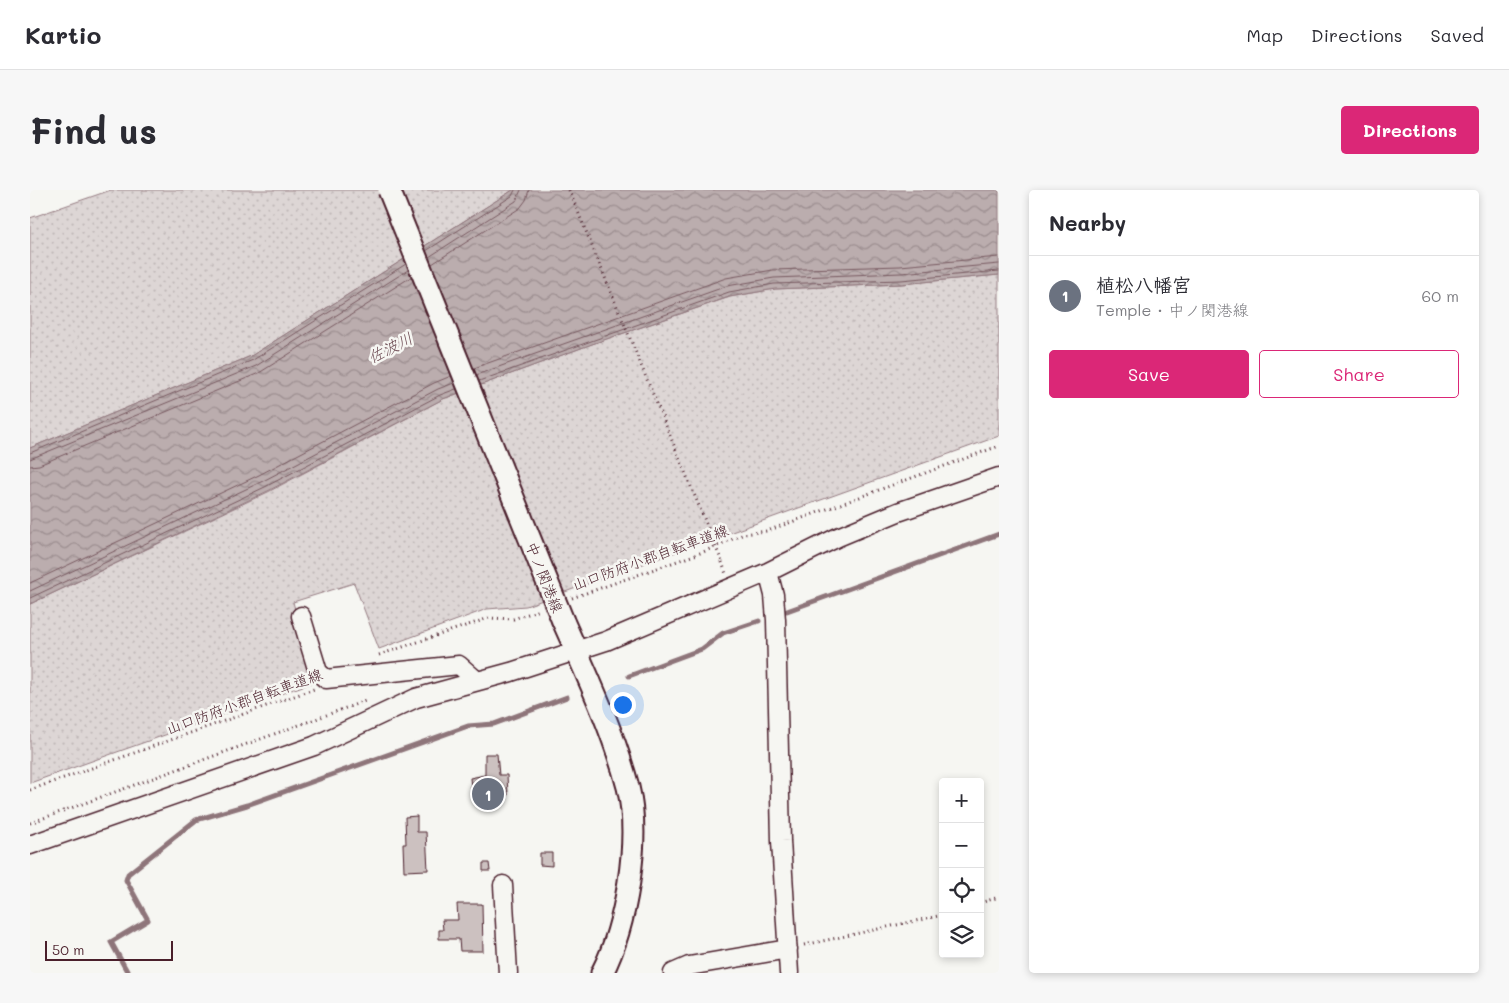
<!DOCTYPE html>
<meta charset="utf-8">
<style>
:root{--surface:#fff;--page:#f7f7f7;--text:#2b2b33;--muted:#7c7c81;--line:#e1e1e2;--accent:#db2777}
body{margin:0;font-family:Mali,"Klee One",sans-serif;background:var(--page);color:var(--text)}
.controls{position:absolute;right:15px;bottom:15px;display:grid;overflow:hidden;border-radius:5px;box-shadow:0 2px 8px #0003}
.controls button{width:45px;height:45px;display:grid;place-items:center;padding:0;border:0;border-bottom:1px solid var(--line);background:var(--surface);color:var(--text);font:25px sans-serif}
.scale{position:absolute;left:15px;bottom:12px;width:128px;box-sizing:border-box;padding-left:5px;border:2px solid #4a1f2b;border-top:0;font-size:14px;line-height:18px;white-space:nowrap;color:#4a1f2b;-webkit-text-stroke:4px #f6f6f2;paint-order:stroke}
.you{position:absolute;left:592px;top:514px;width:18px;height:18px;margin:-12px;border:4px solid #fff;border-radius:50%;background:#1a73e8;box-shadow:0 0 0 8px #1a73e833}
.badge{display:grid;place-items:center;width:32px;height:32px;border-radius:50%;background:var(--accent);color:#fff;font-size:16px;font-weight:700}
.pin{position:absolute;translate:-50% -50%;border:2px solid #fff;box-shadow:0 1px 5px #0006}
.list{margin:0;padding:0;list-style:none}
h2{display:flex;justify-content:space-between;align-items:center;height:65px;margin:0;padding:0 20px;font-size:21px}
h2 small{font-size:16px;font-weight:400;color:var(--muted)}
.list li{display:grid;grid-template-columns:32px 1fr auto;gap:15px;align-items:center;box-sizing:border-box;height:80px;padding:0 20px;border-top:1px solid var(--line)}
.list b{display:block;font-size:19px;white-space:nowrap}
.list p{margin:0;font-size:16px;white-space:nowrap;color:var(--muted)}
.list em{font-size:16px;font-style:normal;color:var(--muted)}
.actions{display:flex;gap:10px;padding:15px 20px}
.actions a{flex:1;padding:11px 0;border:1px solid var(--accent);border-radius:5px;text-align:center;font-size:18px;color:var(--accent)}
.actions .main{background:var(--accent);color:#fff}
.icon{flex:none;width:28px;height:28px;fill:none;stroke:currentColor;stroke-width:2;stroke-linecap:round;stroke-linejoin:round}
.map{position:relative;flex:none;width:969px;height:783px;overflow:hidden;border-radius:5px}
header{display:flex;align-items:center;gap:30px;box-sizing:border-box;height:70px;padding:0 25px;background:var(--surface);border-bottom:1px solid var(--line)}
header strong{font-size:24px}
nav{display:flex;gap:28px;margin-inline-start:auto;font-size:18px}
.intro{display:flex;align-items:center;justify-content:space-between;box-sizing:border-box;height:120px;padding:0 30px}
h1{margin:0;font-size:35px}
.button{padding:12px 22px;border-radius:5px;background:var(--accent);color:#fff;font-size:18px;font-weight:700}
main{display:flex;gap:30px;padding:0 30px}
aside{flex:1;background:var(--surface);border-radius:5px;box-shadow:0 2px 8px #0003}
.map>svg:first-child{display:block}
.grass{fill:url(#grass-dots);stroke:#947a80}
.water{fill:url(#water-waves);stroke:#8e747a}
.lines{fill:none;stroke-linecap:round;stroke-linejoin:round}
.shore{stroke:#77585f;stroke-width:1}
.stream{stroke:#8e747a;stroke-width:5}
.building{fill:#ccc1c0;stroke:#4a1f2b}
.minor-casing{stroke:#4a1f2b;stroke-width:21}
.major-casing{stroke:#4a1f2b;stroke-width:25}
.path{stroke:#4a1f2b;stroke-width:3;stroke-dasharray:1 4;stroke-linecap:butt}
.minor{stroke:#f6f6f2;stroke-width:18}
.major{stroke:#f6f6f2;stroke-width:21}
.major-bridge-casing{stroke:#4a1f2b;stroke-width:25;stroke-linecap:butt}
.path-bridge{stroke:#4a1f2b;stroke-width:3;stroke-dasharray:1 4;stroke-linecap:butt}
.major-bridge{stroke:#f6f6f2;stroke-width:21}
.labels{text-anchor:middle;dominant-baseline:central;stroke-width:5;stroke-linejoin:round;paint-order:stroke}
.street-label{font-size:15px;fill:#4a1f2b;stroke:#f6f6f2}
.water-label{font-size:16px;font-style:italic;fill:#6c4a52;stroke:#f6f6f2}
</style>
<header>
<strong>Kartio</strong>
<nav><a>Map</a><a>Directions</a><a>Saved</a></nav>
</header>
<div class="intro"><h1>Find us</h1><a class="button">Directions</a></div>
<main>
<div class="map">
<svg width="969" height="783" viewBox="0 0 969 783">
<defs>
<pattern id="grass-dots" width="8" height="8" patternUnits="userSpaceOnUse" patternTransform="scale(1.25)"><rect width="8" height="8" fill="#ddd6d5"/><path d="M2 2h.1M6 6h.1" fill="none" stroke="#bfb7b7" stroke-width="1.8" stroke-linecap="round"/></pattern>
<pattern id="water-waves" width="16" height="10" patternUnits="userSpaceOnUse" patternTransform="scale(1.25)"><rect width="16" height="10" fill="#bbadae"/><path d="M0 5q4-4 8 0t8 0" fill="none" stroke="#9a8c8e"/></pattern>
</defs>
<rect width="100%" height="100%" fill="#f6f6f2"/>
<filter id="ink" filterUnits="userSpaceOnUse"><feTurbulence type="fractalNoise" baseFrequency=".02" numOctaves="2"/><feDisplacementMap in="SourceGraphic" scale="10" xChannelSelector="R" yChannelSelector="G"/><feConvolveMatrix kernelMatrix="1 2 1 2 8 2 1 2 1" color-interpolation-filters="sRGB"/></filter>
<g filter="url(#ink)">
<path class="grass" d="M 81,0 L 483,0 L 221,166 L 0,258 L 0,28 Z
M 969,85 L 969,246 L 496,416 L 457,419 L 349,459 L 324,393 L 263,412 L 284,492 L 0,593 L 0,414 L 238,302 L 413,209 L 562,154 L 700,107 L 745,99 L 871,94 Z"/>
<path class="water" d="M 483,0 L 969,0 L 969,85 L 871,94 L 745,99 L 699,107 L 562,154 L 413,209 L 238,301 L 0,414 L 0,258 L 221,166 Z"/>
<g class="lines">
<path class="shore" d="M 396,61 L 482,6 L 485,0
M 399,67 L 486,11 L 491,0
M 402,74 L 490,18 L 496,10 L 499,0
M 444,178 L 696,88 L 743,80 L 870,76 L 969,67
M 446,185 L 697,96 L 744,88 L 871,83 L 969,74
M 449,191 L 699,102 L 744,94 L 871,90 L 969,81
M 0,263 L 223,170 L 376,74
M 0,269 L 226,176 L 378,80
M 0,276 L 9,275 L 229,183 L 381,87
M 0,393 L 229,285 L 404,193 L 421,186
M 0,401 L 233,291 L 408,199 L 424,193
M 0,408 L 235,297 L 410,205 L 426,199"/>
<path class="stream" d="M 757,421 L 969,344
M 599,486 L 672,459 L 693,443 L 729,431
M 98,783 L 81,752 L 118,730 L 96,690 L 98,684 L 166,630 L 217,615 L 438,536 L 464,534 L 537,507"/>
</g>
<path class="building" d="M 455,564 L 467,564 L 469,585 L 477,585 L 478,605 L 472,605 L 473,613 L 457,613 L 457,606 L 448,606 L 448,597 L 441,597 L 440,588 L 455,585 Z
M 387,626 L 387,642 L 396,642 L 398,680 L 374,681 L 373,654 L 376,654 L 375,627 Z
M 510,663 L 522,663 L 522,676 L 510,675 Z
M 453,673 L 459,673 L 460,681 L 453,681 Z
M 427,714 L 452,714 L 453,761 L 430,761 L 429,749 L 409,749 L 409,740 L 413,740 L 412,730 L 428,730 Z"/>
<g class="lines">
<g class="minor-casing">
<path id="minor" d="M 738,382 L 744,405 L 746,430 L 751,651 L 759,783
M 271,426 L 288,482 L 296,489 L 429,475 L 446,490
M 0,655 L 284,556 L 386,508 L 481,482 L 576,451 L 738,382 L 808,347 L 868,322 L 969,287
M 473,695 L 478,783
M 643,783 L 659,776 L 758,759"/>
</g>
<g class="major-casing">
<path id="major" d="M 533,431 C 557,485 583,540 598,597 C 611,650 596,736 572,783"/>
</g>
<path class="path" d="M 692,372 L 696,384
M 542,408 L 673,362 L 714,344 L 737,341 L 969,256
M 349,465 L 459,428 L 483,429 L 510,420
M 0,600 L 284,499
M 0,633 L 335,511
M 950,713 L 969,707
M 774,755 L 913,725"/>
<use href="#minor" class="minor"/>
<use href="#major" class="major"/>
<g class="major-bridge-casing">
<path id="major-bridge" d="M 359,0 L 533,431"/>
</g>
<path class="path-bridge" d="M 539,0 L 692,372"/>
<use href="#major-bridge" class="major-bridge"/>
</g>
</g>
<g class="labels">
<g class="street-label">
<text transform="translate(620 367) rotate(-20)">山口防府小郡自転車道線</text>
<text transform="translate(515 387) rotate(68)">中ノ関港線</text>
<text transform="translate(214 511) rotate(-20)">山口防府小郡自転車道線</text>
</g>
<g class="water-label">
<text transform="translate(360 157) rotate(-27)">佐波川</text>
</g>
</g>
</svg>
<div class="controls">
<button>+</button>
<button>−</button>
<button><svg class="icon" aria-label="locate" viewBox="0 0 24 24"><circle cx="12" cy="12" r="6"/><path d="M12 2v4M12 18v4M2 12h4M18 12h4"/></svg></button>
<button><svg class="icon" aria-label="layers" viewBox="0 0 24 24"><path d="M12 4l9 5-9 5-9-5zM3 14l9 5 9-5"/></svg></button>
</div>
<div class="scale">50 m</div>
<div class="you"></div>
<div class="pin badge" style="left:458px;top:604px;background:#6b7280">1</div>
</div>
<aside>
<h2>Nearby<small></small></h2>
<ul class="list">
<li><span class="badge" style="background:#6b7280">1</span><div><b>植松八幡宮</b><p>Temple · 中ノ関港線</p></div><em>60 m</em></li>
</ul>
<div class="actions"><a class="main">Save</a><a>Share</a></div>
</aside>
</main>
